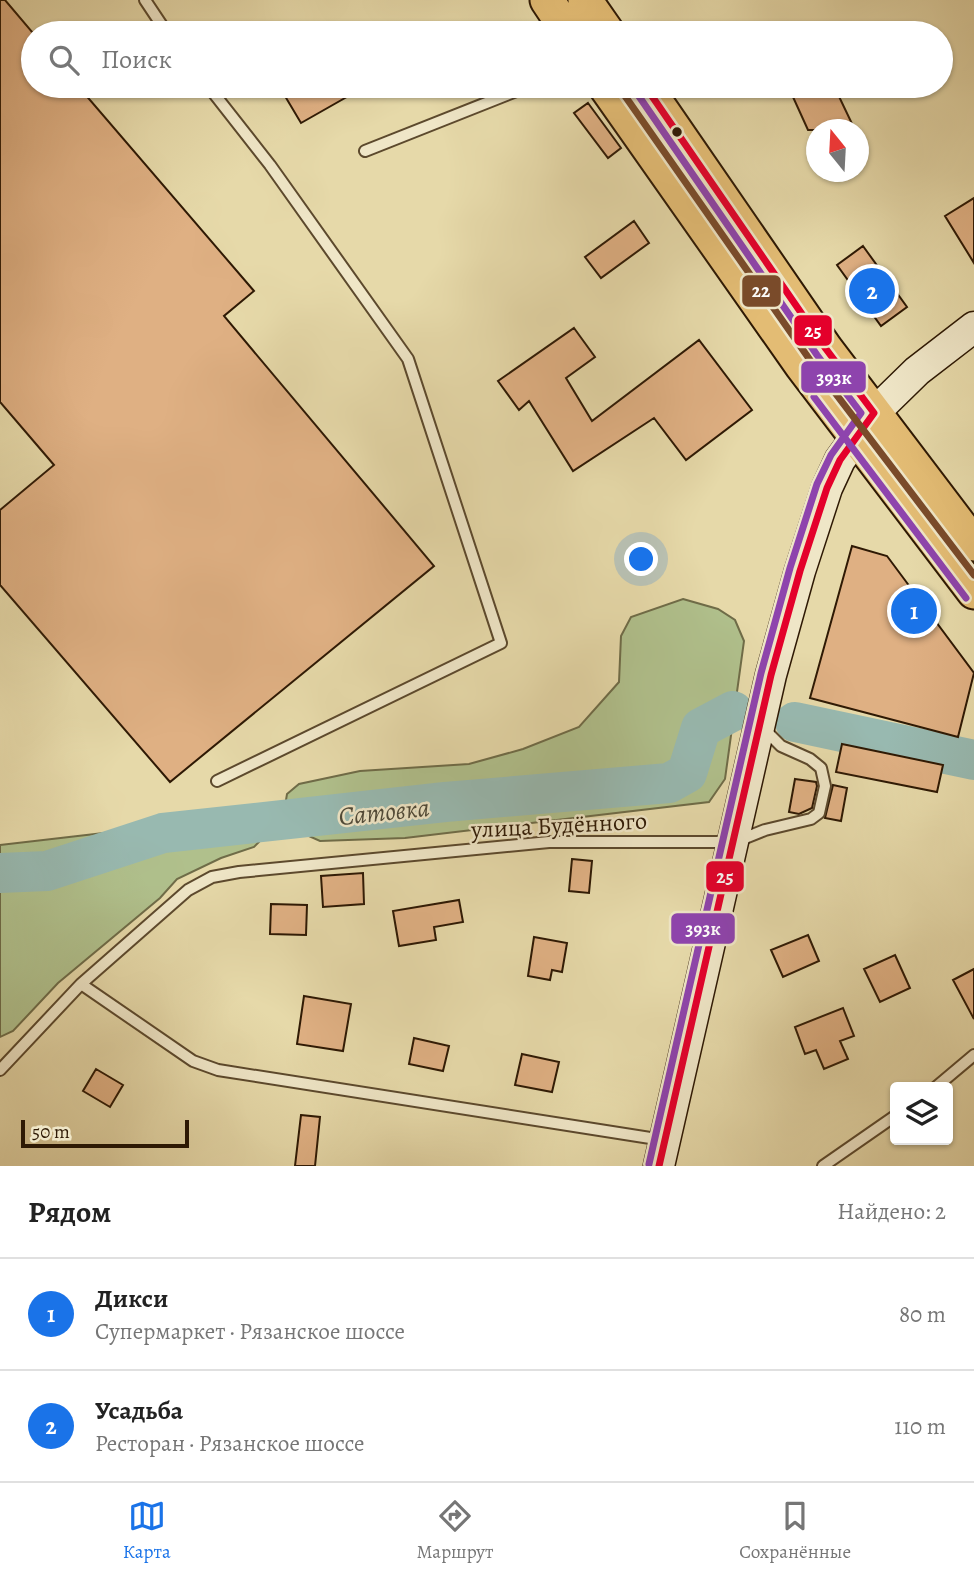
<!DOCTYPE html>
<html lang="ru">
<meta charset="utf-8">
<style>
:root{--surface:#fff;--page:#f2f2f2;--text:#222;--muted:#767676;--line:#e0e0e0;--accent:#1a73e8}
body{margin:0;font-family:Alegreya,serif;background:var(--page);color:var(--text)}
.controls{position:absolute;right:21px;bottom:21px;display:grid;overflow:hidden;border-radius:7px;box-shadow:0 2px 5px #0004}
.controls button{width:63px;height:63px;display:grid;place-items:center;padding:0;border:0;border-bottom:2px solid var(--line);background:var(--surface);color:var(--text);font:35px sans-serif}
.compass{position:absolute;left:806px;top:119px;width:63px;height:63px;border-radius:50%;background:var(--surface);box-shadow:0 2px 5px #0004;rotate:342deg}
.scale{position:absolute;left:21px;bottom:18px;width:168px;box-sizing:border-box;padding-left:7px;border:4px solid #2e1904;border-top:0;font-size:19px;line-height:24px;white-space:nowrap;color:#2e1904;-webkit-text-stroke:5px #efe6c7;paint-order:stroke}
.you{position:absolute;left:642px;top:560px;width:24px;height:24px;margin:-18px;border:5px solid #fff;border-radius:50%;background:#1a73e8;box-shadow:0 0 0 10px #1a73e833}
.badge{display:grid;place-items:center;width:46px;height:46px;border-radius:50%;background:var(--accent);color:#fff;font-size:23px;font-weight:700}
.pin{position:absolute;translate:-50% -50%;border:4px solid #fff;box-shadow:0 2px 7px #0006}
.list{margin:0;padding:0;list-style:none}
h2{display:flex;justify-content:space-between;align-items:center;height:91px;margin:0;padding:0 28px;font-size:30px}
h2 small{font-size:23px;font-weight:400;color:var(--muted)}
.list li{display:grid;grid-template-columns:46px 1fr auto;gap:21px;align-items:center;box-sizing:border-box;height:112px;padding:0 28px;border-top:2px solid var(--line)}
.list b{display:block;font-size:26px;white-space:nowrap}
.list p{margin:0;font-size:23px;white-space:nowrap;color:var(--muted)}
.list em{font-size:23px;font-style:normal;color:var(--muted)}
.icon{flex:none;width:38px;height:38px;fill:none;stroke:currentColor;stroke-width:2;stroke-linecap:round;stroke-linejoin:round}
.map{position:relative;flex:none;width:974px;height:1166px;overflow:hidden}
.search{position:absolute;background:var(--surface);box-shadow:0 2px 5px #0004;left:21px;right:21px;top:21px;height:77px;display:flex;align-items:center;gap:18px;box-sizing:border-box;padding:0 24px;border-radius:38px;color:var(--muted);font-size:26px}
.sheet{height:315px;background:var(--surface)}
nav{display:flex;justify-content:space-around;align-items:center;box-sizing:border-box;height:98px;border-top:2px solid var(--line);background:var(--surface);font-size:19px;color:var(--muted)}
nav a{display:grid;justify-items:center;gap:4px}
nav .on{color:var(--accent)}
.map>svg:first-child{display:block}
.green{fill:#b0c08c;stroke:#6f6c48;stroke-width:2}
.lines{fill:none;stroke-linecap:round;stroke-linejoin:round}
.river{stroke:#98b9b0;stroke-width:40}
.building{fill:#dfb083;stroke:#2e1904;stroke-width:2}
.service-casing{stroke:#5c492d;stroke-width:14}
.secondary-casing{stroke:#2e1904;stroke-width:33}
.primary-casing{stroke:#2e1904;stroke-width:37}
.service{stroke:#efe6c7;stroke-width:10}
.secondary{stroke:#efe6c7;stroke-width:30}
.primary{stroke:#e3bc74;stroke-width:33}
.bus-1-casing{stroke:#efe6c7;stroke-width:12}
.bus-2-casing{stroke:#efe6c7;stroke-width:12}
.bus-3-casing{stroke:#efe6c7;stroke-width:12}
.bus-1{stroke:#e4002b;stroke-width:7}
.bus-2{stroke:#8e44ad;stroke-width:7}
.bus-3{stroke:#7a4b2a;stroke-width:7}
.bus-dot{fill:#2e1904;stroke:#efe6c7;stroke-width:2.5}
.labels{text-anchor:middle;dominant-baseline:central;stroke-width:5;stroke-linejoin:round;paint-order:stroke}
.street-label{font-size:24px;fill:#2e1904;stroke:#efe6c7}
.water-label{font-size:26px;font-style:italic;fill:#4e4938;stroke:#efe6c7}
.line-badge{stroke:#efe6c7;stroke-width:2.5}
.badge-label{font-size:19px;text-anchor:middle;font-weight:bold;fill:#fff}
</style>
<div class="map">
<svg width="974" height="1166" viewBox="0 0 974 1166">
<rect width="100%" height="100%" fill="#e6d9a9"/>
<filter id="stains"><feTurbulence type="fractalNoise" baseFrequency=".00286" numOctaves="4"/><feColorMatrix values="0 0 0 0 .2 0 0 0 0 .09 0 0 0 0 .02 0 0 0 .5 -.17"/></filter>
<radialGradient id="worn" r=".72"><stop offset=".6" stop-color="#630" stop-opacity="0"/><stop offset="1" stop-color="#630" stop-opacity=".3"/></radialGradient>
<path class="green" d="M 683,599 L 718,609 L 735,620 L 744,641 L 725,779 L 709,802 L 405,838 L 320,841 L 293,829 L 285,806 L 287,794 L 299,784 L 360,771 L 469,764 L 523,749 L 579,727 L 619,682 L 621,636 L 631,617 Z
M 239,813 L 259,814 L 265,836 L 254,847 L 221,858 L 177,879 L 160,898 L 58,983 L 13,1031 L 0,1037 L 0,845 L 164,826 L 202,817 Z"/>
<g class="lines">
<path class="river" d="M 795,722 L 974,760
M 0,873 L 47,871 L 163,833 L 445,802 L 669,783 L 687,773 L 701,728 L 733,711"/>
</g>
<path class="building" d="M 0,0 L 5,0 L 33,33 L 33,86 L 78,86 L 254,291 L 224,316 L 434,566 L 170,782 L 0,585 L 0,510 L 54,465 L 0,402 Z
M 279,86 L 366,86 L 301,123 Z
M 788,86 L 834,86 L 855,130 L 808,130 Z
M 588,103 L 621,148 L 608,158 L 574,113 Z
M 974,198 L 974,263 L 945,216 Z
M 634,221 L 649,243 L 601,278 L 585,257 Z
M 863,246 L 907,307 L 881,326 L 837,265 Z
M 574,328 L 595,357 L 566,378 L 592,421 L 699,340 L 752,410 L 686,460 L 654,418 L 573,471 L 529,401 L 519,410 L 498,381 Z
M 852,546 L 887,556 L 974,673 L 958,737 L 810,698 Z
M 842,744 L 943,765 L 937,792 L 836,772 Z
M 795,779 L 816,782 L 817,786 L 812,808 L 799,814 L 789,812 Z
M 833,785 L 847,788 L 841,821 L 825,818 Z
M 572,859 L 592,861 L 589,893 L 569,891 Z
M 363,873 L 364,904 L 323,907 L 321,876 Z
M 459,900 L 463,922 L 434,927 L 436,940 L 399,946 L 393,911 Z
M 271,904 L 307,905 L 306,935 L 270,934 Z
M 808,935 L 819,961 L 783,977 L 771,950 Z
M 534,937 L 567,943 L 562,972 L 552,970 L 550,980 L 528,976 Z
M 895,955 L 910,988 L 880,1002 L 864,969 Z
M 974,969 L 974,1019 L 953,980 Z
M 304,996 L 351,1004 L 343,1051 L 297,1044 Z
M 843,1008 L 854,1036 L 840,1041 L 848,1059 L 824,1069 L 816,1050 L 805,1054 L 795,1027 Z
M 414,1038 L 449,1046 L 443,1071 L 409,1064 Z
M 522,1054 L 559,1062 L 552,1092 L 515,1085 Z
M 96,1069 L 123,1085 L 110,1107 L 83,1091 Z
M 301,1115 L 320,1117 L 315,1166 L 295,1166 Z"/>
<g class="lines">
<g class="service-casing">
<path id="service" d="M 145,0 L 167,33
M 208,86 L 270,165 L 408,359 L 501,643 L 217,781
M 365,151 L 529,86
M 81,984 L 193,1061 L 218,1070 L 663,1140
M 0,1070 L 81,984 L 188,890 L 212,877 L 239,872 L 549,842 L 735,842 L 765,830 L 811,819 L 819,813 L 825,786 L 821,768 L 810,759 L 781,746 L 763,728
M 936,1087 L 974,1055
M 823,1166 L 895,1116"/>
</g>
<g class="secondary-casing">
<path id="secondary" d="M 659,1166 L 771,675 L 800,571 L 827,488 L 840,460 L 874,413 L 917,371 L 974,327"/>
</g>
<g class="primary-casing">
<path id="primary" d="M 547,0 L 569,33
M 585,0 L 608,33
M 605,86 L 802,366 L 974,592
M 645,86 L 826,349 L 974,544"/>
</g>
<use href="#service" class="service"/>
<use href="#secondary" class="secondary"/>
<use href="#primary" class="primary"/>
<g class="bus-1-casing">
<path id="bus-1" d="M 645,86 L 826,349 L 874,413 L 840,460 L 827,488 L 800,571 L 771,675 L 659,1166"/>
</g>
<g class="bus-2-casing">
<path id="bus-2" d="M 636,92 L 817,355 L 861,413 L 831,455 L 817,484 L 790,568 L 761,673 L 649,1164
M 814,397 L 966,598"/>
</g>
<g class="bus-3-casing">
<path id="bus-3" d="M 618,86 L 810,360 L 974,575"/>
</g>
<use href="#bus-1" class="bus-1"/>
<use href="#bus-2" class="bus-2"/>
<use href="#bus-3" class="bus-3"/>
</g>
<circle class="bus-dot" cx="677" cy="132" r="6"/>
<g class="labels">
<g class="street-label">
<text transform="translate(559 825) rotate(-3)">улица Будённого</text>
</g>
<g class="water-label">
<text transform="translate(384 812) rotate(-6)">Сатовка</text>
</g>
</g>
<g class="line-badge">
<rect x="741" y="274" width="41" height="34" rx="7" fill="#7a4b2a"/>
<rect x="793" y="314" width="40" height="33" rx="7" fill="#e4002b"/>
<rect x="800" y="360" width="67" height="34" rx="7" fill="#8e44ad"/>
<rect x="705" y="860" width="40" height="33" rx="7" fill="#e4002b"/>
<rect x="670" y="912" width="66" height="33" rx="7" fill="#8e44ad"/>
</g>
<g class="badge-label">
<text x="761" y="297">22</text>
<text x="813" y="337">25</text>
<text x="834" y="384">393к</text>
<text x="725" y="883">25</text>
<text x="703" y="935">393к</text>
</g>
<rect width="100%" height="100%" filter="url(#stains)"/>
<rect width="100%" height="100%" fill="url(#worn)"/>
</svg>
<div class="controls">
<button><svg class="icon" aria-label="layers" viewBox="0 0 24 24"><path d="M12 4l9 5-9 5-9-5zM3 14l9 5 9-5"/></svg></button>
</div>
<svg class="compass" viewBox="-18 -18 36 36"><path d="M0-13l5 13h-10z" fill="#e53935"/><path d="M0 13l5-13h-10z" fill="#767676"/></svg>
<div class="scale">50 m</div>
<div class="you"></div>
<div class="pin badge" style="left:914px;top:611px">1</div>
<div class="pin badge" style="left:872px;top:291px">2</div>
<div class="search"><svg class="icon" aria-label="search" viewBox="0 0 24 24"><circle cx="10" cy="10" r="6"/><path d="M15 15l6 6"/></svg>Поиск</div>
</div>
<section class="sheet">
<h2>Рядом<small>Найдено: 2</small></h2>
<ul class="list">
<li><span class="badge">1</span><div><b>Дикси</b><p>Супермаркет · Рязанское шоссе</p></div><em>80 m</em></li>
<li><span class="badge">2</span><div><b>Усадьба</b><p>Ресторан · Рязанское шоссе</p></div><em>110 m</em></li>
</ul>
</section>
<nav>
<a class="on"><svg class="icon" aria-label="map" viewBox="0 0 24 24"><path d="M3 6l6-2 6 2 6-2v14l-6 2-6-2-6 2zM9 4v14M15 6v14"/></svg>Карта</a>
<a><svg class="icon" aria-label="directions" viewBox="0 0 24 24"><path d="M12 3l9 9-9 9-9-9zM9 14v-3h6M13 9l2 2-2 2"/></svg>Маршрут</a>
<a><svg class="icon" aria-label="saved" viewBox="0 0 24 24"><path d="M7 4h10v16l-5-4-5 4z"/></svg>Сохранённые</a>
</nav>
